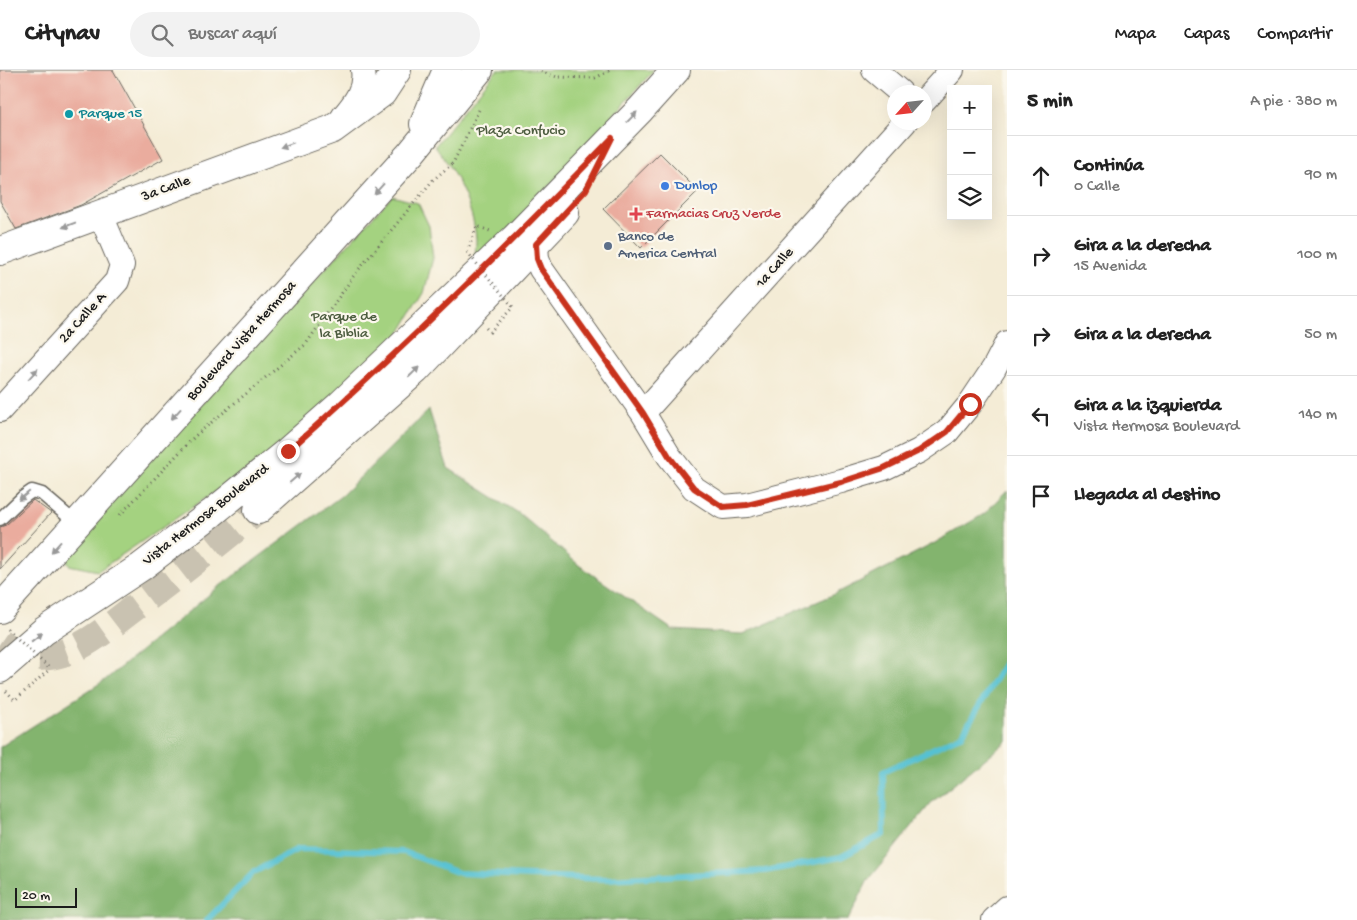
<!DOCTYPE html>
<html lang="es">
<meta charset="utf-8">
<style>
:root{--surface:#fff;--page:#f2f2f2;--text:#222;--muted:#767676;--line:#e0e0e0}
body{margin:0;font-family:"Gochi Hand",sans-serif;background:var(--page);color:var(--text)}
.controls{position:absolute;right:15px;top:15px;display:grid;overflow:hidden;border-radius:0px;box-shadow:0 5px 20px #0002}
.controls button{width:45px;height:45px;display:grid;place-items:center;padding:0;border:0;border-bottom:1px solid var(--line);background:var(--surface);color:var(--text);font:25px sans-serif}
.compass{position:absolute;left:887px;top:15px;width:45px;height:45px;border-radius:50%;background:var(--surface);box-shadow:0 5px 20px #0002;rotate:243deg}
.scale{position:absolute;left:15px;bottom:12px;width:62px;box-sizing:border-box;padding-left:5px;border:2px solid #1c1c1c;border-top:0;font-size:14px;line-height:18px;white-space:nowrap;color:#1c1c1c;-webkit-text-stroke:4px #fbf7ec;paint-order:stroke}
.stop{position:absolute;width:15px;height:15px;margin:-11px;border:4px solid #c8321e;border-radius:50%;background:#fff}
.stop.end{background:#c8321e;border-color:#fff;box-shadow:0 1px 5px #0008}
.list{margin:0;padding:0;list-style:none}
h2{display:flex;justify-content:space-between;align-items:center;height:65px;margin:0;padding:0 20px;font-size:21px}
h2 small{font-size:16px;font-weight:400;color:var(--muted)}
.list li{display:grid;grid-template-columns:32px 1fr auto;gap:15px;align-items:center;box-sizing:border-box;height:80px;padding:0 20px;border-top:1px solid var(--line)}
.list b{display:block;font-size:19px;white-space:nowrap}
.list p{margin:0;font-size:16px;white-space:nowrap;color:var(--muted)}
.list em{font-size:16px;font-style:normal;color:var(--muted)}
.icon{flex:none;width:28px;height:28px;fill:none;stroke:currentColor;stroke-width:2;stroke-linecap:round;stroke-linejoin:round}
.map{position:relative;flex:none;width:1007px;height:850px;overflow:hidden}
header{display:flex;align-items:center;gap:30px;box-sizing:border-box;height:70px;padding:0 25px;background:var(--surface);border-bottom:1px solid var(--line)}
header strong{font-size:24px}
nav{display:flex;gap:28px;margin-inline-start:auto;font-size:18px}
.search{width:350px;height:45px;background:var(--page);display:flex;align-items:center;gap:12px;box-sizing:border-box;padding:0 18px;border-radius:28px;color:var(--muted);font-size:19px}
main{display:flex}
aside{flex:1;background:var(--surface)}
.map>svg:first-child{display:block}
.green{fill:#a4d280;stroke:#60774e}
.forest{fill:#83b46e;stroke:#506845}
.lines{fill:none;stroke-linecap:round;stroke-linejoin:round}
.stream{stroke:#57c1d2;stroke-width:6}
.building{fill:#eaac9e}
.primary-tunnel{stroke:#c9c2b1;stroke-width:28;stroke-dasharray:28 14;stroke-linecap:butt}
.service-casing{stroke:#68655d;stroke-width:15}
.minor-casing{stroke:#68655d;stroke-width:26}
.tertiary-casing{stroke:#68655d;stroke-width:30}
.primary-casing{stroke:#68655d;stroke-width:30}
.path{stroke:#68655d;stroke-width:3;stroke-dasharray:1 4;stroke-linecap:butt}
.service{stroke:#fff;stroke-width:12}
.minor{stroke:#fff;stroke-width:24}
.tertiary{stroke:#fff;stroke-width:28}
.primary{stroke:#fff;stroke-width:28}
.path-bridge{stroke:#68655d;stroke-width:3;stroke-dasharray:1 4;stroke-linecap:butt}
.oneway{fill:#999}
.route{stroke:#c8321e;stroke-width:6}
.culture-dot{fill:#0f9aa8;stroke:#fbf7ec;stroke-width:2}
.shop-dot{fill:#3f7fe0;stroke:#fbf7ec;stroke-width:2}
.health-dot{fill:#e0444e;stroke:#fbf7ec;stroke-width:2}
.service-dot{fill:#5c6f8a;stroke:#fbf7ec;stroke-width:2}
.labels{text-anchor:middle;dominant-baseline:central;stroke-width:4.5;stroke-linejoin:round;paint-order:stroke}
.culture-label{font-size:15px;fill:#0d838f;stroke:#fbf7ec;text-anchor:start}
.park-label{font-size:15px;fill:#4c5c3f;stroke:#fbf7ec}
.shop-label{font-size:15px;fill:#366cbe;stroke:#fbf7ec;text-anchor:start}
.street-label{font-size:15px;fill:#1c1c1c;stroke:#fbf7ec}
.health-label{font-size:15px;fill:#be3a42;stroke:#fbf7ec;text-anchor:start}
.service-label{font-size:15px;fill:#4e5e75;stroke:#fbf7ec;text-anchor:start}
</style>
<header>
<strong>Citynav</strong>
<div class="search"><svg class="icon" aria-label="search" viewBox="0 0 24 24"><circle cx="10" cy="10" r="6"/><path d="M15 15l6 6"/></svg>Buscar aquí</div>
<nav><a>Mapa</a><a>Capas</a><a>Compartir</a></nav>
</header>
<main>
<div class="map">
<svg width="1007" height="850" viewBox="0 0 1007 850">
<rect width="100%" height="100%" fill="#fbf7ec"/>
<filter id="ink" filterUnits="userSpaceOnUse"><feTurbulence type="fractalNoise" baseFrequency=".02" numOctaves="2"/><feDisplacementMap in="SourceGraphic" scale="10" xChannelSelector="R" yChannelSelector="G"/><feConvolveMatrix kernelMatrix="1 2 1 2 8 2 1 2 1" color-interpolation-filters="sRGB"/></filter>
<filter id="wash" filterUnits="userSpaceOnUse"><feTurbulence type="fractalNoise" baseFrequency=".0096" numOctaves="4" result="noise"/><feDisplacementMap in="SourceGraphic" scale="20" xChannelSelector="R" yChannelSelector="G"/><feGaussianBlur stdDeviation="1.12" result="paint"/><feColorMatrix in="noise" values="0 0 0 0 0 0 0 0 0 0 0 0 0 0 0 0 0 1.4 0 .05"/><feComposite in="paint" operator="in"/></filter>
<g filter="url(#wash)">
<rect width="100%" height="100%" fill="#f4ecd6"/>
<path class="green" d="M 497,0 L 654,0 L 512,157 L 474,193 C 475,185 476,177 476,169 C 474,138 454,99 435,76 Z
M 392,126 L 418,133 L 429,156 L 433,188 L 424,223 L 384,289 L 286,374 L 98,501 L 69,495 L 62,483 L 152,388 Z"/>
<path class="forest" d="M 429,340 L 448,398 L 520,444 L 580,496 L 673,560 L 743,564 L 835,524 L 933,474 L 984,444 L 1007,420 L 1007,671 L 931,733 L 867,812 L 848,850 L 0,850 L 0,677 L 105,610 L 216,519 L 341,426 Z"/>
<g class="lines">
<path class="stream" d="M 207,850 L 254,802 L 298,779 L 404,782 L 459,803 L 606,809 L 765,801 L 841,787 L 884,764 L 883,702 L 962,665 L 1007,589"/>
</g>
<g id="blocks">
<path class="building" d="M 0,0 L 113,0 L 163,89 L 81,135 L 16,159 L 0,131 Z
M 660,83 L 698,121 L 641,178 L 603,139 Z
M 33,430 L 51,443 L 0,499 L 0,457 L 6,455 Z"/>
</g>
</g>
<g filter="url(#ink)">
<use href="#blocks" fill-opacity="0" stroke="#68655d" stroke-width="1"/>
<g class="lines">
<path class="primary-tunnel" d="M 0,573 C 22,588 44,591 69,581 C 94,571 116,551 138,535 C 179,504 219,473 258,440"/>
<g class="service-casing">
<path id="service" d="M 0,449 L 22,428 L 32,421 L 42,424 L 77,454"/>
</g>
<g class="minor-casing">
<path id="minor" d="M 874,0 L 900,22
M 924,31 L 952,0
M 343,47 C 355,33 366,19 363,0
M 536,175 L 537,189 L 541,199 L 643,343 L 669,386 L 694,418 L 723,437 L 747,435 L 841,411 L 884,398 L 919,381 L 947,362 L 970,334 L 994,298 L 1007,273
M 0,340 L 117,211 L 122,195 L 100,143
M 643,343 L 905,52
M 994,850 L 1007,838"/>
</g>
<g class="tertiary-casing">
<path id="tertiary" d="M 0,181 L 333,59 L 382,23 L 397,0"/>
</g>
<g class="primary-casing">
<path id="primary" d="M 424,54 L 447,0
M 258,440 L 416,300 L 565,143
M 0,539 L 411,83 L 479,0
M 0,599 L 44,561 L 141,497 L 212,443 L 288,381 L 339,336 L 514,169 L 640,40 L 676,0"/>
</g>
<path class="path" d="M 536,0 L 557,7 L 595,8 L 611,0
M 469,177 L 477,156 L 490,161
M 486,258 L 490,262 L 513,237
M 120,445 L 195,366 L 306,274 L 355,204 L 433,110 L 453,93 L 479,40
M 6,621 L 15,630 L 50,599"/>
<use href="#service" class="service"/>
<use href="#minor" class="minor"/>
<use href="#tertiary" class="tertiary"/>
<use href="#primary" class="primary"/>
<path class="path-bridge" d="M 467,182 L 513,237
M 7,559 L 50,599"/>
</g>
<defs><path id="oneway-solid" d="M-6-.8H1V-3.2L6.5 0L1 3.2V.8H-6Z" transform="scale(1.25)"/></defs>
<g class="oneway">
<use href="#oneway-solid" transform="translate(632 47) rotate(-46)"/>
<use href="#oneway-solid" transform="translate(287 75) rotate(160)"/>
<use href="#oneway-solid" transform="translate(379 119) rotate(132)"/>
<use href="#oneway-solid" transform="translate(69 155) rotate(159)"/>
<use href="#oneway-solid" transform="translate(414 302) rotate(-44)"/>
<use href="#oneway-solid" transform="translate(33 304) rotate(-48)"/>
<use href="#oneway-solid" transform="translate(176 344) rotate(132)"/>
<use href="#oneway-solid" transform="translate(295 408) rotate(-41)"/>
<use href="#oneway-solid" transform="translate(24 426) rotate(141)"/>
<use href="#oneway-solid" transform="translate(56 477) rotate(132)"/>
<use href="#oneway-solid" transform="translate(37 567) rotate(-38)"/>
</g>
</g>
<g class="lines" filter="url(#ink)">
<path class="route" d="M 288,381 C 401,281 508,176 612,68 L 586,120 L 536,174 L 537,189 L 541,199 L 643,343 L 669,386 L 694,418 L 723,437 L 747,435 L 841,412 L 884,398 L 919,381 L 947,362 L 970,334"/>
</g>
<circle class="culture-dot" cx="69" cy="44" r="5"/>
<circle class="shop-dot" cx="665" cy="116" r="5"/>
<path class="health-dot" d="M633.5 136.5h5v5h5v5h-5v5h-5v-5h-5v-5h5z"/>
<circle class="service-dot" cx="608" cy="176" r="5"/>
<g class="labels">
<g class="culture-label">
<text x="79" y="44">Parque 15</text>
</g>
<g class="park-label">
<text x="521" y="61">Plaza Confucio</text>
<text x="344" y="247">Parque de<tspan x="344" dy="17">la Biblia</tspan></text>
</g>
<g class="shop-label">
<text x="675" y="116">Dunlop</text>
</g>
<g class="street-label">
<text transform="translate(166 119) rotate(-20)">3a Calle</text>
<text transform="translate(775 198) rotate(-48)">1a Calle</text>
<text transform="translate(83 248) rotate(-48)">2a Calle A</text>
<text transform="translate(242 271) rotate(-48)">Boulevard Vista Hermosa</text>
<text transform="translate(206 445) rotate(-38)">Vista Hermosa Boulevard</text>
</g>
<g class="health-label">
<text x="646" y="144">Farmacias Cruz Verde</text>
</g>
<g class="service-label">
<text x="618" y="167">Banco de<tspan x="618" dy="17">America Central</tspan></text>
</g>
</g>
</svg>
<div class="controls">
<button>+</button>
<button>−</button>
<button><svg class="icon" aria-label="layers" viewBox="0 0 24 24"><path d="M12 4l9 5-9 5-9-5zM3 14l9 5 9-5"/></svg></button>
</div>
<svg class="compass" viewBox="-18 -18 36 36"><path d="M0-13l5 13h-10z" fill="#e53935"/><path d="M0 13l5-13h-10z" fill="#767676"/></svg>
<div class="scale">20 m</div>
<div class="stop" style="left:970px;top:334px"></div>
<div class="stop end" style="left:288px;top:381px"></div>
</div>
<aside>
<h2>5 min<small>A pie · 380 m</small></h2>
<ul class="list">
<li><svg class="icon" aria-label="ahead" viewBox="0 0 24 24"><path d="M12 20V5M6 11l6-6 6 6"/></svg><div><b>Continúa</b><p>0 Calle</p></div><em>90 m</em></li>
<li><svg class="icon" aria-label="right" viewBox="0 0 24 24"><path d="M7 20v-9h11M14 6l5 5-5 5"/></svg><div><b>Gira a la derecha</b><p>15 Avenida</p></div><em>100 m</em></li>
<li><svg class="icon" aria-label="right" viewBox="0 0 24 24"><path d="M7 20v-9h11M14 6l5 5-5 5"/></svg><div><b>Gira a la derecha</b></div><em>50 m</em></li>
<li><svg class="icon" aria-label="left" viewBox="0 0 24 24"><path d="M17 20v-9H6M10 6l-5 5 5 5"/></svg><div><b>Gira a la izquierda</b><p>Vista Hermosa Boulevard</p></div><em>140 m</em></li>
<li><svg class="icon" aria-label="arrive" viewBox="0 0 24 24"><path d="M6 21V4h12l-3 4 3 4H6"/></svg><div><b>Llegada al destino</b></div></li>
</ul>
</aside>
</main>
